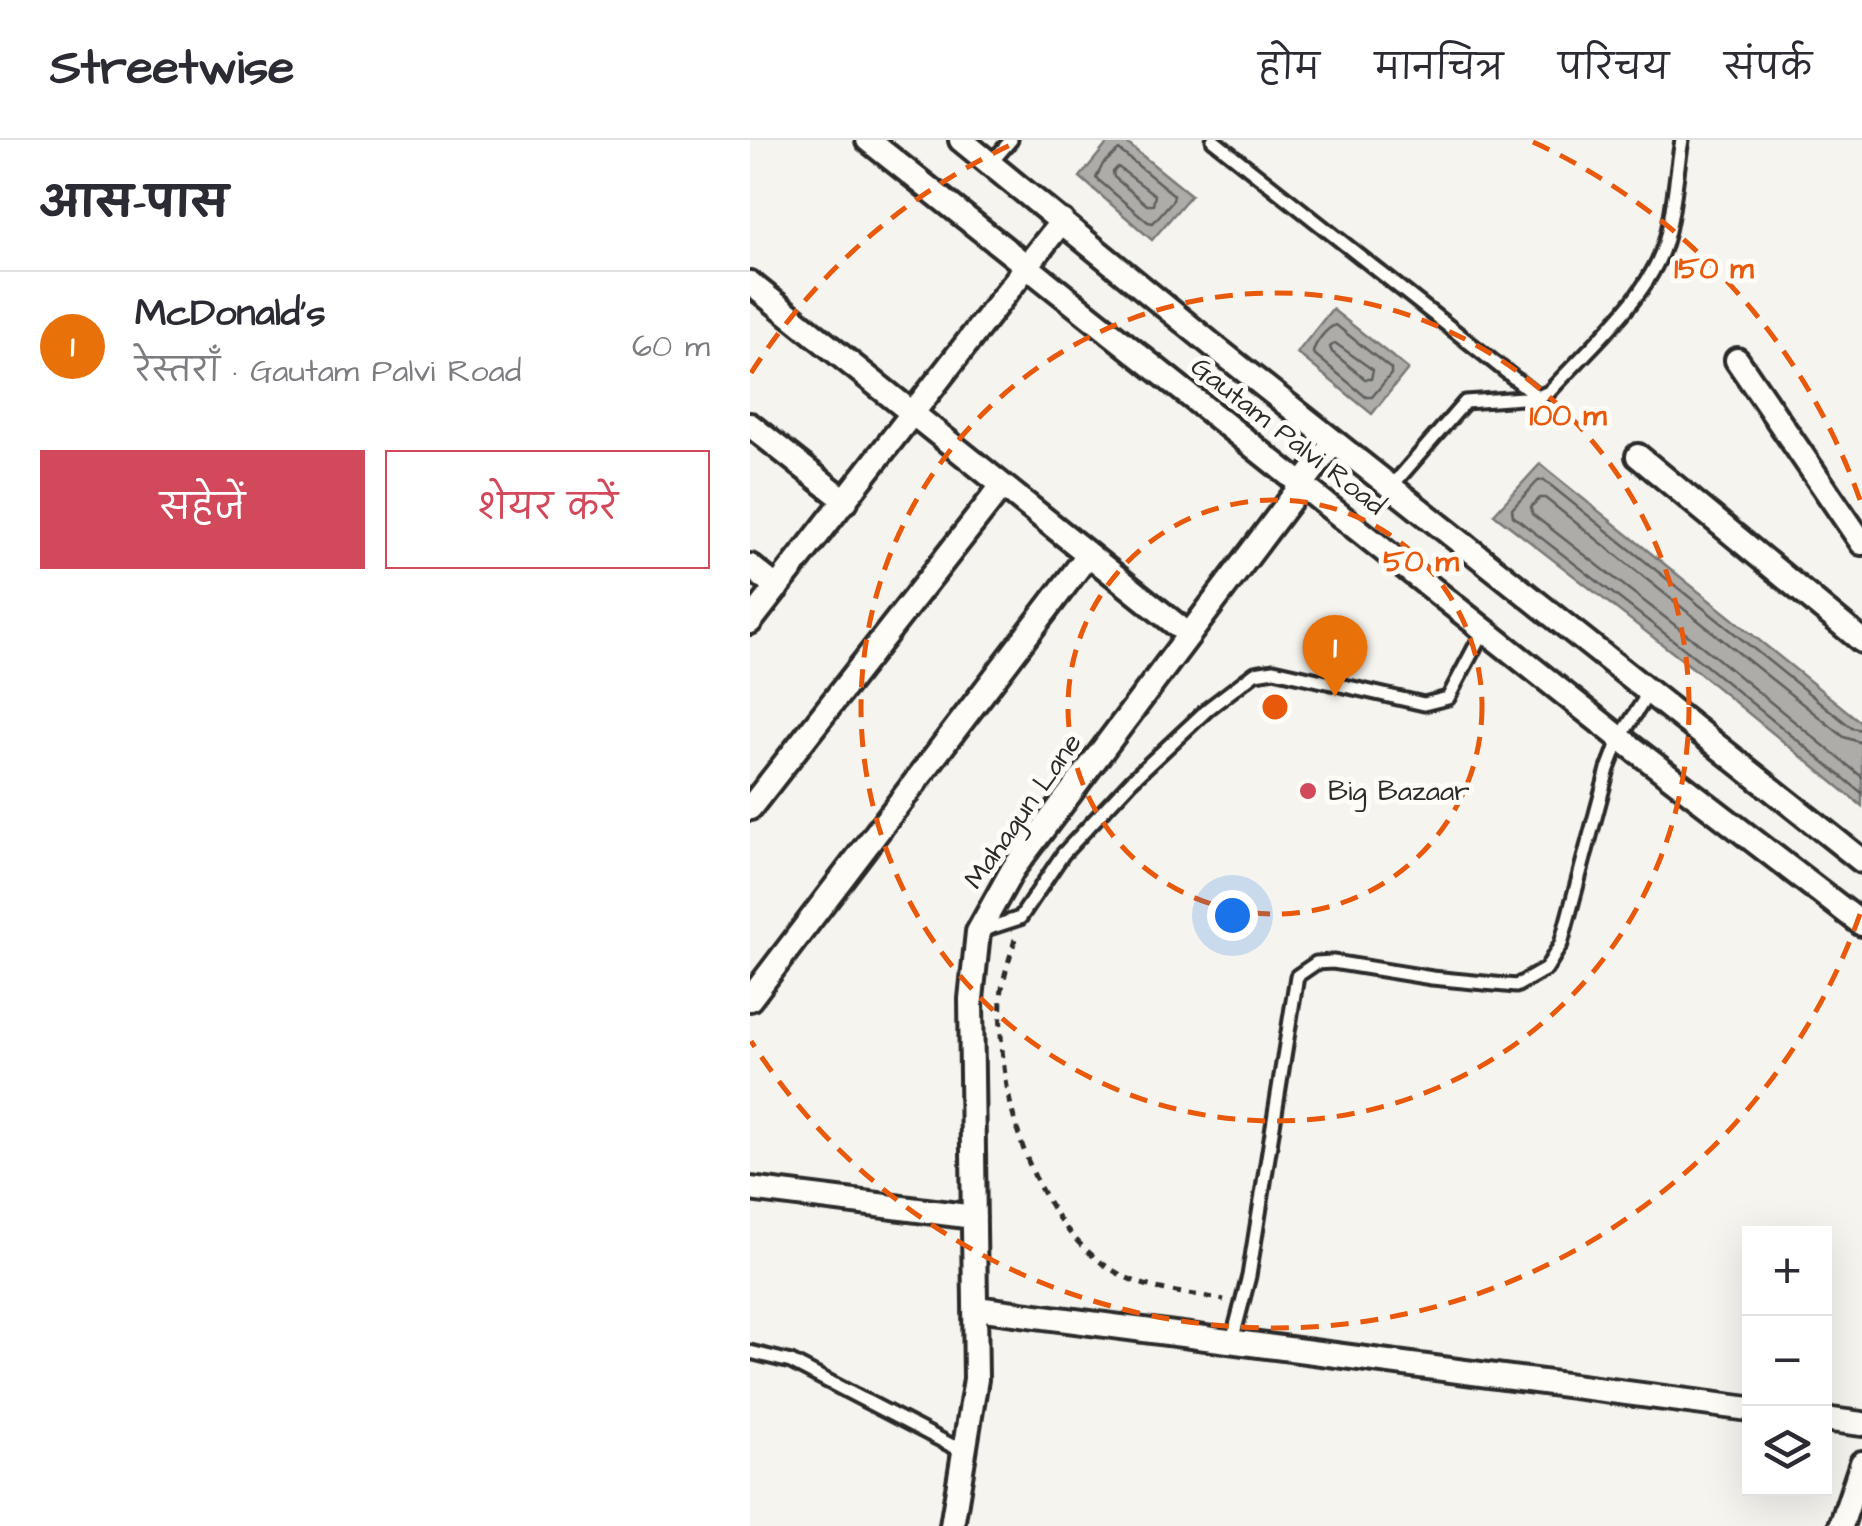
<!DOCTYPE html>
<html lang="hi">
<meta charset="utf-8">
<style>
:root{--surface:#fff;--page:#f7f7f7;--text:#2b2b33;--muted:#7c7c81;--line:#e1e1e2;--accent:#d1495b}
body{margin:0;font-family:"Architects Daughter","Playpen Sans Deva",sans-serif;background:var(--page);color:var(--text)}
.controls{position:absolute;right:30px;bottom:30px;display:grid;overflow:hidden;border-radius:0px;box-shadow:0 10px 40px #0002}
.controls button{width:90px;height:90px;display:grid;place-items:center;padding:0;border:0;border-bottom:2px solid var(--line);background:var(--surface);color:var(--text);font:50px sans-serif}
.you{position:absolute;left:482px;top:775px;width:35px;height:35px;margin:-25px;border:8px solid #fff;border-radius:50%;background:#1a73e8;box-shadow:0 0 0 15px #1a73e833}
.badge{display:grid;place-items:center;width:65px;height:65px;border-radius:50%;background:var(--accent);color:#fff;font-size:32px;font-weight:700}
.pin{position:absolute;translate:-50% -82px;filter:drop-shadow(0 2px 5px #0008)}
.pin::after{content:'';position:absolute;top:52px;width:35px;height:30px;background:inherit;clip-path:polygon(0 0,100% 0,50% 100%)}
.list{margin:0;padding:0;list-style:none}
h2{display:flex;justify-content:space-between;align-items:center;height:130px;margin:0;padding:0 40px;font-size:42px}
h2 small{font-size:32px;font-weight:400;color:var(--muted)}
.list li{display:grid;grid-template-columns:65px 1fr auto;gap:30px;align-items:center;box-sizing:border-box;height:150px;padding:0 40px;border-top:2px solid var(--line)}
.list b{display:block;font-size:38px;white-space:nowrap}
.list p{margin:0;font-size:32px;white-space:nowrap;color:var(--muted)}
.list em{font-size:32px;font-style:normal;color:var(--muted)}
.actions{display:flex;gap:20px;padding:30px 40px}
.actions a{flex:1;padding:22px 0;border:2px solid var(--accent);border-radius:0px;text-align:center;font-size:35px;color:var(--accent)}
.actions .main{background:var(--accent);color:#fff}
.icon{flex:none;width:55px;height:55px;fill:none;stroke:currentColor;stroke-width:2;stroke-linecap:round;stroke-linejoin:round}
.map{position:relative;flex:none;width:1112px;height:1386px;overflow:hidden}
header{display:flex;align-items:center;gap:60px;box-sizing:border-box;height:140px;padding:0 50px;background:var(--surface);border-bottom:2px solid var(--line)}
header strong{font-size:48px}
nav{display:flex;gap:55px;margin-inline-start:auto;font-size:35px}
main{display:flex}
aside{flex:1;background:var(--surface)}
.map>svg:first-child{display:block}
.water{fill:#adaca9;stroke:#797877;stroke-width:2.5}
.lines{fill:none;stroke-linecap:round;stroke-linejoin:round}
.shore{stroke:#5f5f5d;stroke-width:2.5}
.lane-casing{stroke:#2b2b2b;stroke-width:19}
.street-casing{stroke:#2b2b2b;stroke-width:30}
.path{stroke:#2b2b2b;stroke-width:5;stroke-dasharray:8 8;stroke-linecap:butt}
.lane{stroke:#fdfcf7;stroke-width:11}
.street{stroke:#fdfcf7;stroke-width:22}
.ring{fill:none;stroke:#e8590c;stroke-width:5;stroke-dasharray:18 12}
.poi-dot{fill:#d1495b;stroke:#fdfcf7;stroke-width:4}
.labels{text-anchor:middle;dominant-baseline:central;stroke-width:10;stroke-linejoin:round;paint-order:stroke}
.street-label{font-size:28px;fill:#2b2b2b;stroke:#fdfcf7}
.poi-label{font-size:28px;fill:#2b2b2b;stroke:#fdfcf7;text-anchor:start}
.centre{fill:#e8590c;stroke:#fdfcf7;stroke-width:5}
.ring-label{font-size:30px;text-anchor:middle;font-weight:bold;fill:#e8590c;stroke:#fdfcf7;stroke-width:10;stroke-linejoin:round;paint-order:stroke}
</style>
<header>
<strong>Streetwise</strong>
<nav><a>होम</a><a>मानचित्र</a><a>परिचय</a><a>संपर्क</a></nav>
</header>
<main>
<aside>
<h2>आस-पास<small></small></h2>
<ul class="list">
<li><span class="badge" style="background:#e8710a">1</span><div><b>McDonald's</b><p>रेस्तराँ · Gautam Palvi Road</p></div><em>60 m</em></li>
</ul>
<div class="actions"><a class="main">सहेजें</a><a>शेयर करें</a></div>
</aside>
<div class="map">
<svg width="1112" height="1386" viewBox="0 0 1112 1386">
<rect width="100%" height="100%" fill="#f5f4ef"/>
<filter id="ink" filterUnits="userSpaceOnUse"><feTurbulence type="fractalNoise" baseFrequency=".01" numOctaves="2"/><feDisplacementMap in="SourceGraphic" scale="20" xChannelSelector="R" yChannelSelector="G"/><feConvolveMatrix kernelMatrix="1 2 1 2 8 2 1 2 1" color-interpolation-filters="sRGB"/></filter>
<g filter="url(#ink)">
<path class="water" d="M 360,0 L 373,0 L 441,55 L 402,100 L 330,37 Z
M 582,169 L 658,229 L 622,274 L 547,213 Z
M 790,324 L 1112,583 L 1112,666 L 948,532 L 744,374 Z"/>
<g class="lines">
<path class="shore" d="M 369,10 L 424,55 L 423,60 L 403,83 L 398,82 L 346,38 L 353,24 Z
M 368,27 L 405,55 L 403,65 L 397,65 L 364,37 L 363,32 Z
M 586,185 L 641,229 L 641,234 L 622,257 L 616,257 L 563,213 C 564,204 577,187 586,185 Z
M 585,203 L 623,230 L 621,239 L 615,239 L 582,212 L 580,207 Z
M 1112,590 L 1102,588 L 794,340 L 788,341 L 762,369 L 763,376 L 954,524 L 1112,653
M 1112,603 L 1094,597 L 795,358 L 790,358 L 781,367 L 782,374 L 962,514 L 1112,637"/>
<g class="lane-casing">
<path id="lane" d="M 463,0 L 788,257
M 241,23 L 261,0
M 641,347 L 715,262 L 788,257 L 799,252 C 834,213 891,164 911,114 C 923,86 926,32 932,0
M 230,791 L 270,778 L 313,714 L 382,640 L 459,568 L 505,533 L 524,530 L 674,564 L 698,558 L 735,488
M 482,1201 L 499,1136 L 547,836 L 566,823 L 583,822 L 682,838 L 766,846 L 796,829 L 811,804 L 858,629 L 870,598 L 899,552
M 0,1212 L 41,1222 L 214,1312"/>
</g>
<g class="street-casing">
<path id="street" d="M 118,0 L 870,598 L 1112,784
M 211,0 L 466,208 L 1112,721
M 0,143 L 439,495
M 987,220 L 1112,403
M 0,285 L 96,361
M 888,316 L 1112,501
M 0,426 L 27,448
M 0,482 L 312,81
M 0,668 L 252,346
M 0,859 L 338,415
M 0,1049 L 224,1077
M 226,1168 L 999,1269
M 1074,1279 L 1112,1284
M 202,1386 L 226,1239 L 221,859 L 228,792 L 263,729 L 584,302
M 1091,1386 L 1112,1323"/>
</g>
<path class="path" d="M 265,799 C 260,818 252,839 251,859 C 246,956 284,1100 384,1141 C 411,1152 446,1154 474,1160"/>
<use href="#lane" class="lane"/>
<use href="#street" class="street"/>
</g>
</g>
<g class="ring">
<circle cx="525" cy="567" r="207"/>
<circle cx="525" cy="567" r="414"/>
<path d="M1110 774A621 621 0 0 1 1 901M1 233A621 621 0 0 1 267 2M783 2A621 621 0 0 1 1110 360"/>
</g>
<circle class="poi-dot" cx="558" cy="651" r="10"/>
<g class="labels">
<g class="street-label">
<text transform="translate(538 296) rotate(38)">Gautam Palvi Road</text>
<text transform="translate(273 671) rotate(-55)">Mahagun Lane</text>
</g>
<g class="poi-label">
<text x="578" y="651">Big Bazaar</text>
</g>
</g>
<circle cx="525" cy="567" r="15" class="centre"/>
<g class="ring-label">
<text x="964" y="138">150 m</text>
<text x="818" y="285">100 m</text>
<text x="671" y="431">50 m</text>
</g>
</svg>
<div class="controls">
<button>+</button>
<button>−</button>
<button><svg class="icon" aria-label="layers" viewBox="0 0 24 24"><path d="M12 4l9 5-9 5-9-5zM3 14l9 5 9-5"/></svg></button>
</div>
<div class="you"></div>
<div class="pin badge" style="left:585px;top:557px;background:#e8710a">1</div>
</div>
</main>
